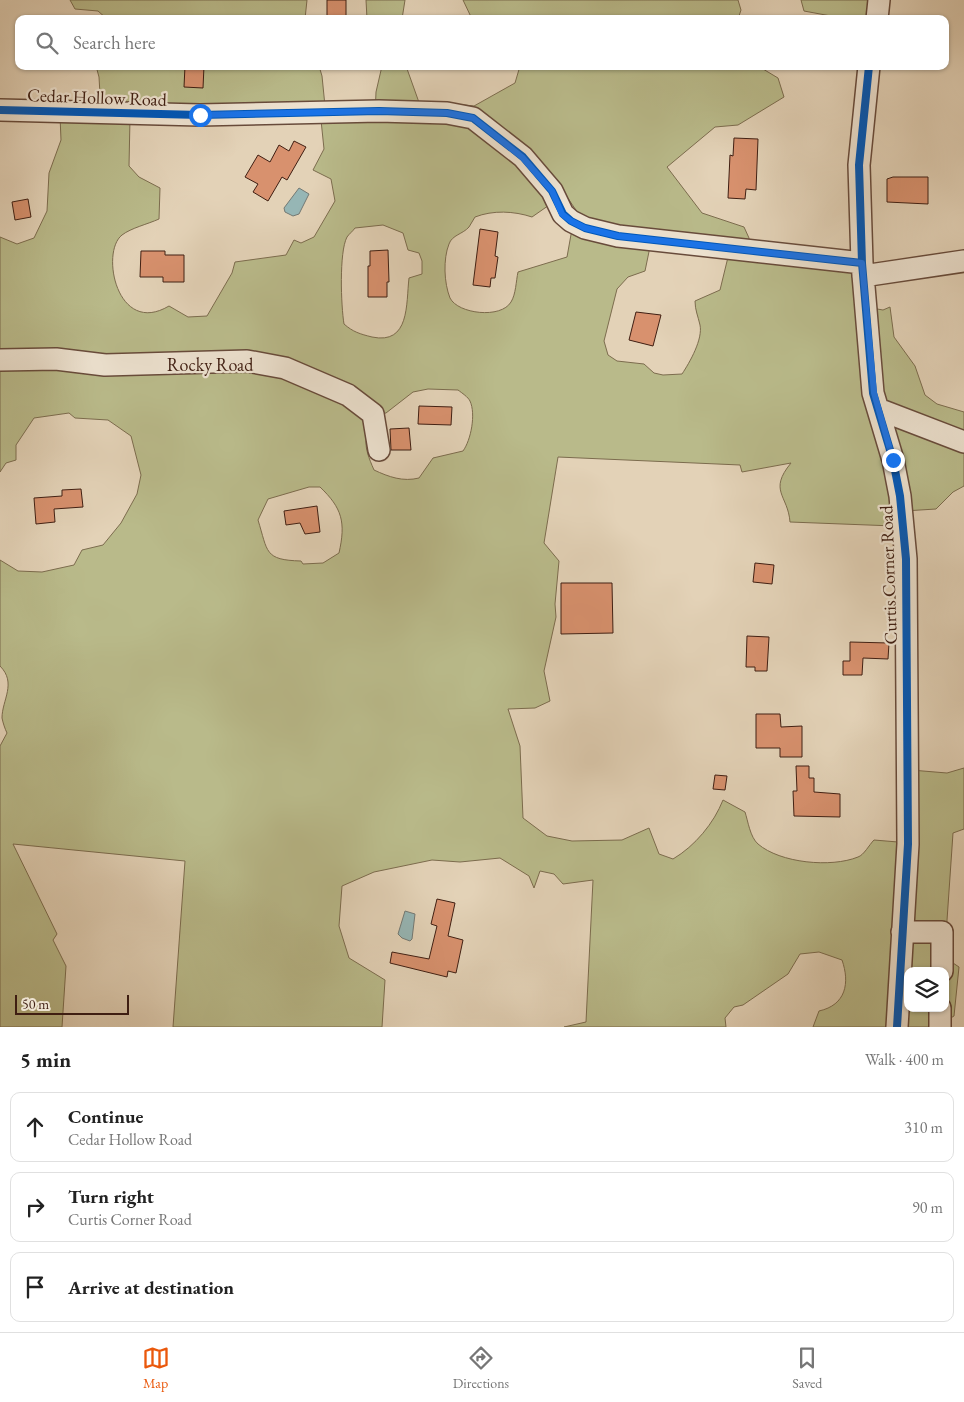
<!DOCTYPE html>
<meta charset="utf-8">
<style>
:root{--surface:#fff;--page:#f2f2f2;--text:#222;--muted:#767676;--line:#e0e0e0;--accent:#ea580c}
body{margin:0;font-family:"EB Garamond",serif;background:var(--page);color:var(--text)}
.controls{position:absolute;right:15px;bottom:15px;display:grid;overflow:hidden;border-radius:10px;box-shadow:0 1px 4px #0004}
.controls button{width:45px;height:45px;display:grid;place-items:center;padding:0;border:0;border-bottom:1px solid var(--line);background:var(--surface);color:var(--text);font:25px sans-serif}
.scale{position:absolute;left:15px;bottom:12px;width:114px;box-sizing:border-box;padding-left:5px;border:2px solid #3f1e12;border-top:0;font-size:14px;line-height:18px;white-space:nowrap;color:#3f1e12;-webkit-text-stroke:4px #ede2d0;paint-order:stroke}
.stop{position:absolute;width:15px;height:15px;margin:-11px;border:4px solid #1a73e8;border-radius:50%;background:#fff}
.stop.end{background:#1a73e8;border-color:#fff;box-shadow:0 1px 5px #0008}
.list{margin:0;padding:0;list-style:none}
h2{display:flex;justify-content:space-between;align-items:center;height:65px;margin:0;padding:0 20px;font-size:21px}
h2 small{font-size:16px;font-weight:400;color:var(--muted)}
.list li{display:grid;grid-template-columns:32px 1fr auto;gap:15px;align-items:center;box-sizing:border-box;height:70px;margin:0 10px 10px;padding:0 10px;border:1px solid var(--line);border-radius:10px}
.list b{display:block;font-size:19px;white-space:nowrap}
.list p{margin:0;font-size:16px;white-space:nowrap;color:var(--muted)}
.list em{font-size:16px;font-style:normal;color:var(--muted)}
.icon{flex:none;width:28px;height:28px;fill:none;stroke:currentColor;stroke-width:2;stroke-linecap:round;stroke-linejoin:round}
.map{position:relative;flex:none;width:964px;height:1027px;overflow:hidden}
.search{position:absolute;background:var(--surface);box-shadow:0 1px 4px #0004;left:15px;right:15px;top:15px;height:55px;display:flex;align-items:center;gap:12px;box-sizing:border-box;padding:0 18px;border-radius:10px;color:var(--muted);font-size:19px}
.sheet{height:305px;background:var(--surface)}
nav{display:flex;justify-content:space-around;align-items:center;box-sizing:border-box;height:70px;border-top:1px solid var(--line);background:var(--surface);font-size:14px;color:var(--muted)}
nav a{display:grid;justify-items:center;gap:2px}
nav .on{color:var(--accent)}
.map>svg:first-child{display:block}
.green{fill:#b9ba8a;stroke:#7c6c4e;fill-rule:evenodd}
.water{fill:#96b6b5;stroke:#737974}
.building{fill:#d8916e;stroke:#3f1e12}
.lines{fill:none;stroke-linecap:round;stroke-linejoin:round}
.minor-casing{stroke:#684b3b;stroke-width:24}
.minor{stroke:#ede2d0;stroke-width:21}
.cycleway-casing{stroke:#ede2d0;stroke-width:11}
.cycleway{stroke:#0057b8;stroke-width:8}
.route{stroke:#1a73e8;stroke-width:6}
.labels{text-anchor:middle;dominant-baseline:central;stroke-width:4.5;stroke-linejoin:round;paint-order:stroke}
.street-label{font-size:18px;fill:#3f1e12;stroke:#ede2d0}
</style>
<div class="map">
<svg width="964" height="1027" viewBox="0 0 964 1027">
<rect width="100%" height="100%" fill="#e3d2b7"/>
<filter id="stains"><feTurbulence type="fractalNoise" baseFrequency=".004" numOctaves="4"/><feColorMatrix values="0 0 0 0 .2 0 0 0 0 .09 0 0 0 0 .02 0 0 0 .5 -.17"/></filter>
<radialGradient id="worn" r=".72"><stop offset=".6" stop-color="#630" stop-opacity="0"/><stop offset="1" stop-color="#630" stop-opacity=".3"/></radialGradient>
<path class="green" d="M 70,0 L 307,0 L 305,19 L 107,19 L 98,11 L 75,9 Z
M 366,0 L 405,0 L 402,19 L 367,19 Z
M 463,0 L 738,0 L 741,10 L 738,19 L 472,19 Z
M 801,0 L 876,0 L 873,19 L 847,19 L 804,11 Z
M 96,66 L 319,66 L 322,76 L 326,116 L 375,116 L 376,92 L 382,66 L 406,66 L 421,108 L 455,104 L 474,106 L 515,83 L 520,66 L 758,66 L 778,78 L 784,97 L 738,125 L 715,127 L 667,167 L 702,213 L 744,227 L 749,238 L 749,252 L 855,269 L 860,306 L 883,310 L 890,307 L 894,337 L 915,366 L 925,395 L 937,404 L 964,412 L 964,486 L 953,492 L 936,509 L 904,511 L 894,526 L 790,522 C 788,495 768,491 791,463 L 742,472 L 740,465 L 558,457 L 544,543 L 559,561 L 555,604 L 556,617 L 544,671 L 550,701 L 535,708 L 508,709 L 520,746 L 523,818 L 547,836 L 572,841 L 622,840 L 649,828 L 659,854 L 673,859 C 695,846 714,823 723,800 L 745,812 C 748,821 750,837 758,844 C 780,863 831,868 858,857 C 864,855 869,845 874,840 L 910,843 L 911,770 L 947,773 L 964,768 L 964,829 L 953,833 L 944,964 L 950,961 L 959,967 L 954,1016 L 949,1019 L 947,1027 L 813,1027 L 819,1011 C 846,1005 850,983 842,960 L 819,952 L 800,954 L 788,974 L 743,1005 L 734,1007 L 725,1018 L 726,1027 L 564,1027 L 586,1022 L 593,880 L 563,884 L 554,874 L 540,871 L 534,888 L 529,876 L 500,858 L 460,862 L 432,860 L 374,872 L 342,886 L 339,926 L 349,958 L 385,980 L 382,1027 L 173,1027 L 185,861 L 13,844 L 57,934 L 53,940 L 66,966 L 62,1027 L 0,1027 L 0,746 L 7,733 C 5,729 3,723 2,718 C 2,700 17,683 0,666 L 0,560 L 18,571 L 42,572 L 74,565 L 82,550 L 103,545 L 121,523 L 137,494 L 141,475 L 131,436 L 108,420 L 75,418 L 69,413 L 34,418 L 16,445 L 16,460 L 6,463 L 0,472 L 0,237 L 17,244 L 34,238 L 47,211 L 49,173 L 61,140 L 60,116 L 101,112 L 99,77 ZM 130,118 L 321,120 L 324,149 L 313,170 L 331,179 L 335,201 L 314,237 L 301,243 L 294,240 L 286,255 L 235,262 L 232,273 L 207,316 L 188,317 L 169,306 C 117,337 100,252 122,235 C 131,228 148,224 159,219 L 160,188 L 139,177 L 129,166 ZM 565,194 L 580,216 L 572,229 L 567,257 L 518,272 C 516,281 516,294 511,302 C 501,319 458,314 450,298 C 444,283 443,259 449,244 C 452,235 463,234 469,227 C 471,224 473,220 475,217 C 493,210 514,211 532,217 ZM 383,225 L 403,233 L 408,250 L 419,253 L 422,261 L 422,274 L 409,278 C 406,304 410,345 372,337 C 360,334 353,332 344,324 C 341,306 339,252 347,237 C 349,234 353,231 355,228 ZM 651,242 L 729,253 L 720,290 L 695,301 C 695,310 698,316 700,325 C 703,339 690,362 682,374 L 663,375 L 654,373 L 644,364 L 617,361 L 608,355 L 604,341 L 617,289 L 628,277 L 645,271 ZM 428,389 L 458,390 C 462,393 468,397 470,401 C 476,414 471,440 463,451 L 433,458 L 419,478 C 403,482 389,477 374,470 C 363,445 362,436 380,414 L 386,413 L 413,392 ZM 309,487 L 320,487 C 342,508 346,522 339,553 L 323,563 L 303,564 L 301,561 C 264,560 268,552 258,520 L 268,499 ZM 908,971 L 945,971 L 945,1008 L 908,1008 Z"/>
<path class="water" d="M 299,188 L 309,194 L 299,214 L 293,216 L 285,212 L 284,208 Z
M 405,911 L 415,914 L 412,939 L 410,941 L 402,938 L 398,934 Z"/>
<path class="building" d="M 327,0 L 346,0 L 346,19 L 327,19 Z
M 185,66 L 204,66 L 203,88 L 184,87 Z
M 734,138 L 758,139 L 756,190 L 746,189 L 745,199 L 728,198 L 730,155 L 733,156 Z
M 294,141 L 306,147 L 287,180 L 282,177 L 268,201 L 253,192 L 258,184 L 245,177 L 258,155 L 270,162 L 279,145 L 289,151 Z
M 893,177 L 928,177 L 928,204 L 887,202 L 887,179 Z
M 28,199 L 31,217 L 15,220 L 12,202 Z
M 480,229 L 498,232 L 495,256 L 498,257 L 495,278 L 491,278 L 490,287 L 473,285 Z
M 388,250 L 389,282 L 387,282 L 387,297 L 368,297 L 368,266 L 370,266 L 370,251 Z
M 141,251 L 165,251 L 165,255 L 184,255 L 184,282 L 163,282 L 163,277 L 140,277 Z
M 636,312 L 661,315 L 653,346 L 629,340 Z
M 419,406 L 452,407 L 451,425 L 418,424 Z
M 409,428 L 411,450 L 391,450 L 390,429 Z
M 81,489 L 83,507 L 54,509 L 55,522 L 36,524 L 34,498 L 62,496 L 62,490 Z
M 317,506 L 320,532 L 305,534 L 300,523 L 286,525 L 284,511 Z
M 755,563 L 774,565 L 772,584 L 753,582 Z
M 561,583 L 612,583 L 613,633 L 561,634 Z
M 747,636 L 769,637 L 767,671 L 755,671 L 755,667 L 746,667 Z
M 850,642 L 889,643 L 888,659 L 863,658 L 862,675 L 843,675 L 843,661 L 850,661 Z
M 756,714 L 780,714 L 781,727 L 802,726 L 802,757 L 780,757 L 780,748 L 756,748 Z
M 796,766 L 809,766 L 809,778 L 814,778 L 814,792 L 840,794 L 840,817 L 794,816 L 793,791 L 797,791 Z
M 715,775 L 727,776 L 725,790 L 713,789 Z
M 437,899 L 455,903 L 448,936 L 463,940 L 456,973 L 448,971 L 447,977 L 390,963 L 392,952 L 429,959 L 437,926 L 431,924 Z"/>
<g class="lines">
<g class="minor-casing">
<path id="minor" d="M 877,19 L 879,0
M 869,66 L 859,165 L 862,263 L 873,393 L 893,460 L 900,496 L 906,559 L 908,844 L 897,1027
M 0,110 L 200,115 L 379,111 L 447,113 L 473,118 L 523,157 L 552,191 L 563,214 L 571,221 L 585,228 L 618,236 L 862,263
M 863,276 L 964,261
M 0,360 L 56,359 L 105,365 L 247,361 L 285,368 L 348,395 L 373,414 L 379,450
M 878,409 L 964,442
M 902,932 L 942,932 L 942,971
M 940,1008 L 940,1027"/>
</g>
<use href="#minor" class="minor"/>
<g class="cycleway-casing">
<path id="cycleway" d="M 869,66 L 859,165 L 862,263 L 873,393 L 893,460 L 900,496 L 906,559 L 908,844 L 897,1027
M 0,110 L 200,115 L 379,111 L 447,113 L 473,118 L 523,157 L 552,191 L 563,214 L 571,221 L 585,228 L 618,236 L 862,263"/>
</g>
<use href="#cycleway" class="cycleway"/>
</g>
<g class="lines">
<path class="route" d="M 200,115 L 379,111 L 447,113 L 473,118 L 522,157 L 552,191 L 562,214 L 571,221 L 585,228 L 618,236 L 862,263 L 874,393 L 893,460"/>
</g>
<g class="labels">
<g class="street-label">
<text transform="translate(97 97) rotate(2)">Cedar Hollow Road</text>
<text x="210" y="364">Rocky Road</text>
<text transform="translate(888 575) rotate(-92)">Curtis Corner Road</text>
</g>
</g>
<rect width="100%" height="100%" filter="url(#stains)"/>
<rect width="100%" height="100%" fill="url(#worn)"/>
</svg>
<div class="controls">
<button><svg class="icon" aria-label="layers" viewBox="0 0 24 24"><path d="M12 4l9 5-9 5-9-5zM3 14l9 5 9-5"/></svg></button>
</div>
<div class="scale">50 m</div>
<div class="stop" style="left:200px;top:115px"></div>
<div class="stop end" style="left:893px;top:460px"></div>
<div class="search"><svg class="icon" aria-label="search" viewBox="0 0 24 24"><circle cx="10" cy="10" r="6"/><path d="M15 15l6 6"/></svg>Search here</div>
</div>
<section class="sheet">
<h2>5 min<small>Walk · 400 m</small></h2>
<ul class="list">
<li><svg class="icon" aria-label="ahead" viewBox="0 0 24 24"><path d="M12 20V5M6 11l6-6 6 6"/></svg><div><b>Continue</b><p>Cedar Hollow Road</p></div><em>310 m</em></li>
<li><svg class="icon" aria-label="right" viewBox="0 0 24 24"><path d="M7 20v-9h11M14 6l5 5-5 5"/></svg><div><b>Turn right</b><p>Curtis Corner Road</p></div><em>90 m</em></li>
<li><svg class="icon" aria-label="arrive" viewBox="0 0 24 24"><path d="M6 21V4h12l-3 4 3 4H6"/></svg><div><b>Arrive at destination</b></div></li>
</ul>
</section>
<nav>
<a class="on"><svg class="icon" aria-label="map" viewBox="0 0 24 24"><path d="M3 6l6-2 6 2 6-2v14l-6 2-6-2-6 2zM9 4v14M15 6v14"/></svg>Map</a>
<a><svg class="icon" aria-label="directions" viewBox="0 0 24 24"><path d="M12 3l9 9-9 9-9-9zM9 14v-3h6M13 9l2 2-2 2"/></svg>Directions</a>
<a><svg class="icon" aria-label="saved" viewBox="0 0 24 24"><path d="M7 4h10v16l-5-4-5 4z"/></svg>Saved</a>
</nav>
